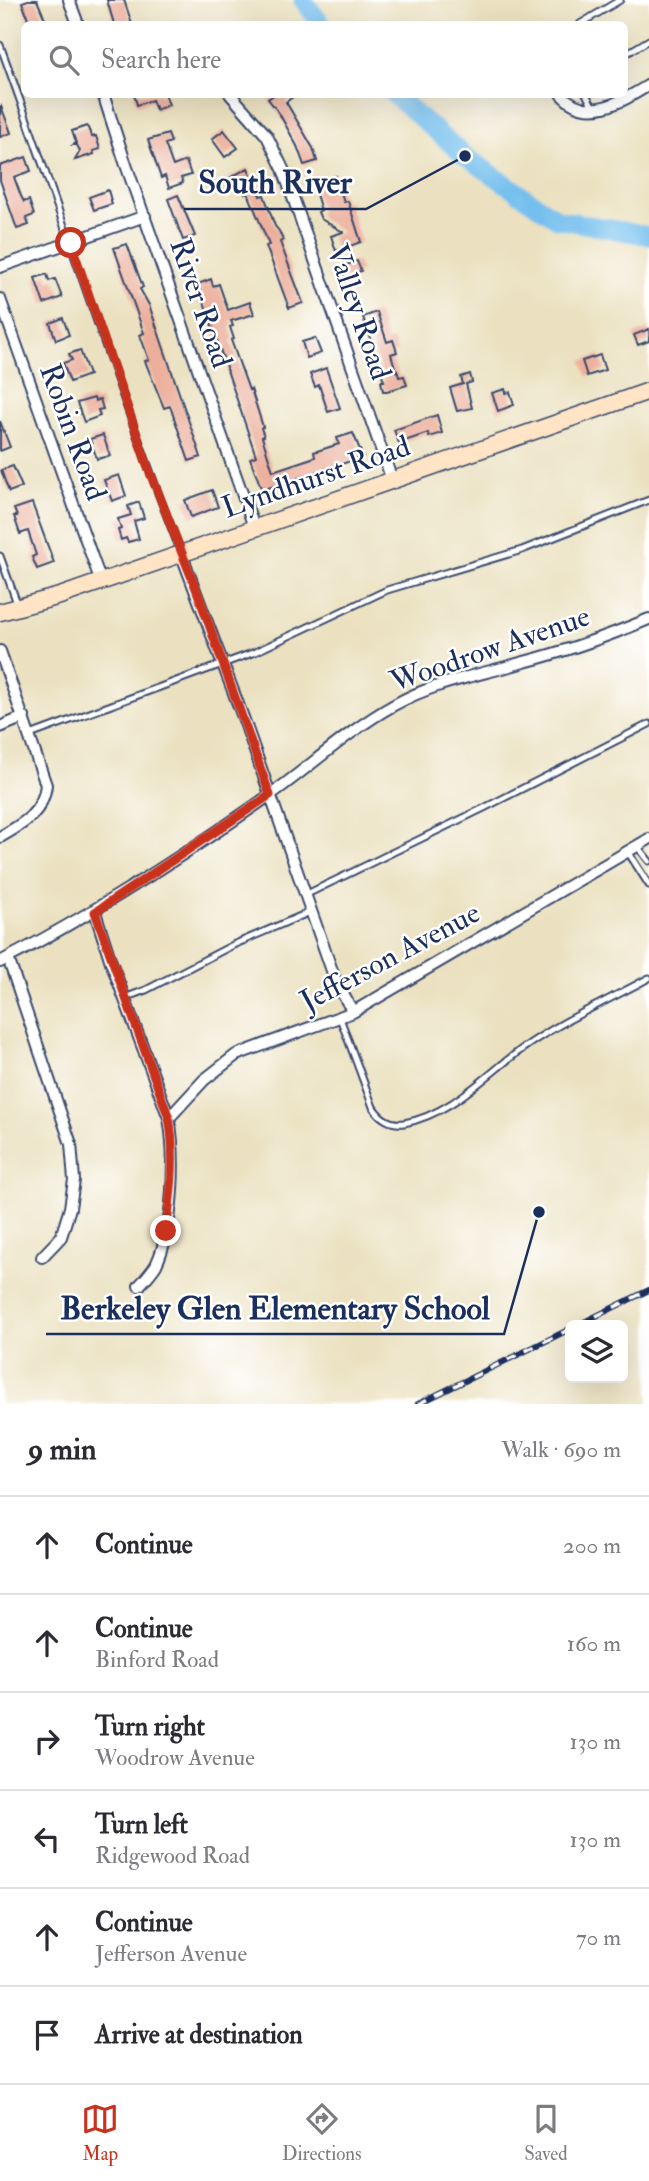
<!DOCTYPE html>
<meta charset="utf-8">
<style>
:root{--surface:#fff;--page:#f2f2f3;--text:#2b2b33;--muted:#7c7c81;--line:#e1e1e2;--accent:#c8321e}
body{margin:0;font-family:"IM FELL Double Pica",serif;background:var(--page);color:var(--text)}
.controls{position:absolute;right:21px;bottom:21px;display:grid;overflow:hidden;border-radius:10px;box-shadow:0 7px 28px #0002}
.controls button{width:63px;height:63px;display:grid;place-items:center;padding:0;border:0;border-bottom:2px solid var(--line);background:var(--surface);color:var(--text);font:35px sans-serif}
.stop{position:absolute;width:21px;height:21px;margin:-16px;border:5px solid #c8321e;border-radius:50%;background:#fff}
.stop.end{background:#c8321e;border-color:#fff;box-shadow:0 2px 7px #0008}
.list{margin:0;padding:0;list-style:none}
h2{display:flex;justify-content:space-between;align-items:center;height:91px;margin:0;padding:0 28px;font-size:30px}
h2 small{font-size:23px;font-weight:400;color:var(--muted)}
.list li{display:grid;grid-template-columns:46px 1fr auto;gap:21px;align-items:center;box-sizing:border-box;height:98px;padding:0 28px;border-top:2px solid var(--line)}
.list b{display:block;font-size:26px;white-space:nowrap}
.list p{margin:0;font-size:23px;white-space:nowrap;color:var(--muted)}
.list em{font-size:23px;font-style:normal;color:var(--muted)}
.icon{flex:none;width:38px;height:38px;fill:none;stroke:currentColor;stroke-width:2;stroke-linecap:round;stroke-linejoin:round}
.map{position:relative;flex:none;width:649px;height:1404px;overflow:hidden}
.search{position:absolute;background:var(--surface);box-shadow:0 7px 28px #0002;left:21px;right:21px;top:21px;height:77px;display:flex;align-items:center;gap:18px;box-sizing:border-box;padding:0 24px;border-radius:10px;color:var(--muted);font-size:26px}
.sheet{height:679px;background:var(--surface)}
nav{display:flex;justify-content:space-around;align-items:center;box-sizing:border-box;height:98px;border-top:2px solid var(--line);background:var(--surface);font-size:19px;color:var(--muted)}
nav a{display:grid;justify-items:center;gap:4px}
nav .on{color:var(--accent)}
.map>svg:first-child{display:block}
.lines{fill:none;stroke-linecap:round;stroke-linejoin:round}
.river{stroke:#75bfee;stroke-width:19}
.building{fill:#ecaf9b}
.lane-casing{stroke:#3a4a6d;stroke-width:9}
.street-casing{stroke:#3a4a6d;stroke-width:14}
.secondary-casing{stroke:#3a4a6d;stroke-width:19}
.lane{stroke:#fff;stroke-width:5}
.street{stroke:#fff;stroke-width:10}
.secondary{stroke:#ffe4c6;stroke-width:16}
.rail-casing{stroke:#1b2f5e;stroke-width:6}
.rail{stroke:#fff;stroke-width:3.5;stroke-dasharray:10;stroke-linecap:butt}
.route{stroke:#c8321e;stroke-width:9}
.labels{text-anchor:middle;dominant-baseline:central;stroke-width:5;stroke-linejoin:round;paint-order:stroke}
.street-label{font-size:30px;fill:#1b2f5e;stroke:#fff}
.leader{fill:none;stroke:#1b2f5e;stroke-width:2.5}
.callout-dot{fill:#1b2f5e;stroke:#fff;stroke-width:2.5}
.callout-label{font-size:32px;text-anchor:middle;font-weight:bold;fill:#1b2f5e;stroke:#fff;stroke-width:5;stroke-linejoin:round;paint-order:stroke}
</style>
<div class="map">
<svg width="649" height="1404" viewBox="0 0 649 1404">
<rect width="100%" height="100%" fill="#fff"/>
<filter id="ink" filterUnits="userSpaceOnUse"><feTurbulence type="fractalNoise" baseFrequency=".0143" numOctaves="2"/><feDisplacementMap in="SourceGraphic" scale="14" xChannelSelector="R" yChannelSelector="G"/><feConvolveMatrix kernelMatrix="1 2 1 2 8 2 1 2 1" color-interpolation-filters="sRGB"/></filter>
<filter id="wash" filterUnits="userSpaceOnUse"><feTurbulence type="fractalNoise" baseFrequency=".00686" numOctaves="4" result="noise"/><feDisplacementMap in="SourceGraphic" scale="28" xChannelSelector="R" yChannelSelector="G"/><feGaussianBlur stdDeviation="1.57" result="paint"/><feColorMatrix in="noise" values="0 0 0 0 0 0 0 0 0 0 0 0 0 0 0 0 0 1.4 0 .05"/><feComposite in="paint" operator="in"/></filter>
<g filter="url(#wash)">
<rect width="100%" height="100%" fill="#ebe1c0"/>
<g class="lines">
<path class="river" d="M 303,0 L 321,24
M 393,94 L 465,156 L 557,219 L 649,236"/>
</g>
<g id="blocks">
<path class="building" d="M 28,0 L 37,0 L 47,24 L 30,24 L 22,2 Z
M 107,0 L 124,0 L 132,24 L 114,24 Z
M 134,94 L 165,94 L 169,105 L 156,110 L 152,100 L 137,105 Z
M 275,94 L 297,94 L 286,102 L 313,148 L 317,161 L 304,165 L 297,146 L 279,113 L 268,99 Z
M 1,106 L 11,133 L 0,137 L 0,107 Z
M 87,126 L 92,137 L 96,136 L 100,149 L 93,151 L 94,154 L 75,160 L 80,151 L 77,145 L 73,145 L 76,143 L 72,131 Z
M 224,130 L 238,148 L 225,157 L 212,139 Z
M 168,134 L 171,142 L 165,144 L 173,166 L 186,161 L 191,175 L 181,178 L 183,183 L 169,188 L 165,176 L 161,178 L 148,140 Z
M 26,157 L 31,171 L 14,177 L 21,196 L 24,202 L 29,200 L 34,215 L 26,218 L 29,225 L 17,229 L 0,180 L 0,166 Z
M 248,168 L 260,196 L 264,195 L 275,226 L 279,231 L 283,240 L 280,242 L 303,303 L 289,308 L 266,246 L 269,245 L 248,193 L 245,194 L 242,188 L 236,191 L 231,177 Z
M 336,176 L 344,202 L 348,201 L 361,242 L 336,251 L 331,236 L 343,232 L 321,219 L 318,212 L 321,210 L 313,185 Z
M 108,190 L 112,204 L 94,210 L 89,197 Z
M 178,195 L 195,236 L 183,240 L 168,199 Z
M 127,244 L 143,287 L 140,289 L 149,305 L 201,457 L 189,461 L 170,406 L 164,408 L 145,361 L 149,360 L 140,335 L 144,333 L 114,248 Z
M 357,261 L 361,271 L 356,273 L 357,277 L 346,281 L 341,267 Z
M 47,274 L 49,281 L 55,279 L 62,297 L 44,304 L 35,278 Z
M 211,279 L 213,286 L 219,284 L 228,310 L 250,302 L 254,314 L 231,321 L 233,326 L 230,327 L 234,339 L 231,340 L 249,390 L 251,389 L 263,427 L 261,428 L 264,436 L 262,437 L 273,471 L 315,457 L 314,452 L 339,444 L 337,438 L 353,433 L 363,457 L 262,490 L 250,458 L 256,456 L 198,284 Z
M 377,312 L 387,342 L 393,340 L 397,352 L 391,354 L 396,371 L 397,370 L 399,377 L 404,376 L 407,385 L 387,391 L 383,391 L 381,381 L 384,381 L 363,317 Z
M 63,318 L 69,335 L 56,340 L 50,323 Z
M 649,329 L 649,341 L 638,345 L 634,335 Z
M 315,338 L 321,353 L 307,358 L 302,342 Z
M 80,350 L 89,375 L 70,382 L 63,363 L 72,360 L 69,354 Z
M 600,355 L 605,370 L 587,376 L 582,361 Z
M 326,368 L 340,408 L 328,412 L 319,385 L 315,387 L 310,374 Z
M 470,374 L 472,382 L 466,384 L 472,408 L 457,411 L 450,388 L 463,384 L 461,377 Z
M 505,389 L 506,393 L 510,392 L 514,405 L 498,411 L 492,393 Z
M 94,398 L 95,401 L 100,399 L 103,409 L 98,410 L 100,416 L 84,422 L 77,403 Z
M 437,415 L 442,433 L 429,437 L 428,433 L 399,443 L 394,430 Z
M 0,421 L 10,447 L 0,451 Z
M 103,435 L 110,456 L 97,459 L 90,439 Z
M 13,466 L 22,487 L 9,492 L 1,470 Z
M 119,475 L 126,496 L 112,501 L 104,480 Z
M 212,490 L 218,507 L 191,517 L 185,500 Z
M 139,502 L 144,518 L 134,521 L 139,539 L 128,542 L 126,538 L 121,540 L 118,530 L 121,529 L 118,519 L 131,515 L 128,506 Z
M 32,503 L 54,563 L 37,569 L 32,557 L 36,555 L 28,531 L 20,534 L 14,516 L 17,516 L 14,509 Z"/>
</g>
</g>
<g filter="url(#ink)">
<use href="#blocks" fill-opacity="0" stroke="#3a4a6d" stroke-width="2"/>
<g class="lines">
<g class="lane-casing">
<path id="lane" d="M 580,24 L 620,0
M 0,45 C 62,213 115,384 180,550
M 624,55 L 649,40
M 586,94 L 594,109
M 0,556 L 18,606
M 30,735 L 255,652 L 387,590 L 522,550 L 649,500
M 637,846 L 649,861
M 628,852 L 649,885
M 305,895 L 484,808 L 649,724
M 124,998 L 146,990 L 233,945 L 310,912
M 340,1018 L 373,1107 C 380,1118 391,1125 404,1123 C 450,1115 486,1075 522,1049 C 561,1021 607,1001 649,978"/>
</g>
<g class="street-casing">
<path id="street" d="M 69,0 L 78,24
M 103,94 L 125,162 L 254,527
M 230,94 L 267,136 L 283,169 L 392,480
M 561,94 C 587,124 623,101 649,85
M 0,267 L 145,216
M 0,299 L 101,582
M 181,553 L 244,720 L 336,982 L 353,1012
M 0,651 L 46,785 C 43,813 23,824 0,837
M 0,727 L 24,717
M 95,912 L 111,962 L 169,1118
M 8,958 L 71,1144 L 74,1180 L 70,1208 L 61,1237 L 42,1257
M 0,962 C 94,914 183,856 270,795 C 311,766 349,730 394,705 C 434,682 480,675 524,662 C 567,651 608,636 649,619
M 139,1286 C 145,1279 151,1273 156,1265 C 174,1228 176,1157 169,1118 L 204,1080 L 236,1055 L 353,1012 L 649,839"/>
</g>
<g class="secondary-casing">
<path id="secondary" d="M 0,612 L 60,596 L 649,391"/>
</g>
<use href="#lane" class="lane"/>
<use href="#street" class="street"/>
<use href="#secondary" class="secondary"/>
<g class="rail-casing">
<path id="rail" d="M 578,1325 L 649,1290
M 418,1404 L 570,1329"/>
</g>
<use href="#rail" class="rail"/>
</g>
</g>
<g class="lines" filter="url(#ink)">
<path class="route" d="M 71,243 L 149,470 L 197,591 L 270,795 L 95,912 L 169,1118 C 176,1155 171,1194 166,1231"/>
</g>
<g class="labels">
<g class="street-label">
<text transform="translate(201 303) rotate(71)">River Road</text>
<text transform="translate(359 312) rotate(71)">Valley Road</text>
<text transform="translate(73 432) rotate(70)">Robin Road</text>
<text transform="translate(316 477) rotate(-19)">Lyndhurst Road</text>
<text transform="translate(490 649) rotate(-19)">Woodrow Avenue</text>
<text transform="translate(390 957) rotate(-28)">Jefferson Avenue</text>
</g>
</g>
<path class="leader" d="M465 156L366 209H184M539 1212L504 1334H46"/>
<g class="callout-dot">
<circle cx="465" cy="156" r="7"/>
<circle cx="539" cy="1212" r="7"/>
</g>
<g class="callout-label">
<text x="275" y="193">South River</text>
<text x="275" y="1319">Berkeley Glen Elementary School</text>
</g>
</svg>
<div class="controls">
<button><svg class="icon" aria-label="layers" viewBox="0 0 24 24"><path d="M12 4l9 5-9 5-9-5zM3 14l9 5 9-5"/></svg></button>
</div>
<div class="stop" style="left:71px;top:243px"></div>
<div class="stop end" style="left:166px;top:1231px"></div>
<div class="search"><svg class="icon" aria-label="search" viewBox="0 0 24 24"><circle cx="10" cy="10" r="6"/><path d="M15 15l6 6"/></svg>Search here</div>
</div>
<section class="sheet">
<h2>9 min<small>Walk · 690 m</small></h2>
<ul class="list">
<li><svg class="icon" aria-label="ahead" viewBox="0 0 24 24"><path d="M12 20V5M6 11l6-6 6 6"/></svg><div><b>Continue</b></div><em>200 m</em></li>
<li><svg class="icon" aria-label="ahead" viewBox="0 0 24 24"><path d="M12 20V5M6 11l6-6 6 6"/></svg><div><b>Continue</b><p>Binford Road</p></div><em>160 m</em></li>
<li><svg class="icon" aria-label="right" viewBox="0 0 24 24"><path d="M7 20v-9h11M14 6l5 5-5 5"/></svg><div><b>Turn right</b><p>Woodrow Avenue</p></div><em>130 m</em></li>
<li><svg class="icon" aria-label="left" viewBox="0 0 24 24"><path d="M17 20v-9H6M10 6l-5 5 5 5"/></svg><div><b>Turn left</b><p>Ridgewood Road</p></div><em>130 m</em></li>
<li><svg class="icon" aria-label="ahead" viewBox="0 0 24 24"><path d="M12 20V5M6 11l6-6 6 6"/></svg><div><b>Continue</b><p>Jefferson Avenue</p></div><em>70 m</em></li>
<li><svg class="icon" aria-label="arrive" viewBox="0 0 24 24"><path d="M6 21V4h12l-3 4 3 4H6"/></svg><div><b>Arrive at destination</b></div></li>
</ul>
</section>
<nav>
<a class="on"><svg class="icon" aria-label="map" viewBox="0 0 24 24"><path d="M3 6l6-2 6 2 6-2v14l-6 2-6-2-6 2zM9 4v14M15 6v14"/></svg>Map</a>
<a><svg class="icon" aria-label="directions" viewBox="0 0 24 24"><path d="M12 3l9 9-9 9-9-9zM9 14v-3h6M13 9l2 2-2 2"/></svg>Directions</a>
<a><svg class="icon" aria-label="saved" viewBox="0 0 24 24"><path d="M7 4h10v16l-5-4-5 4z"/></svg>Saved</a>
</nav>
